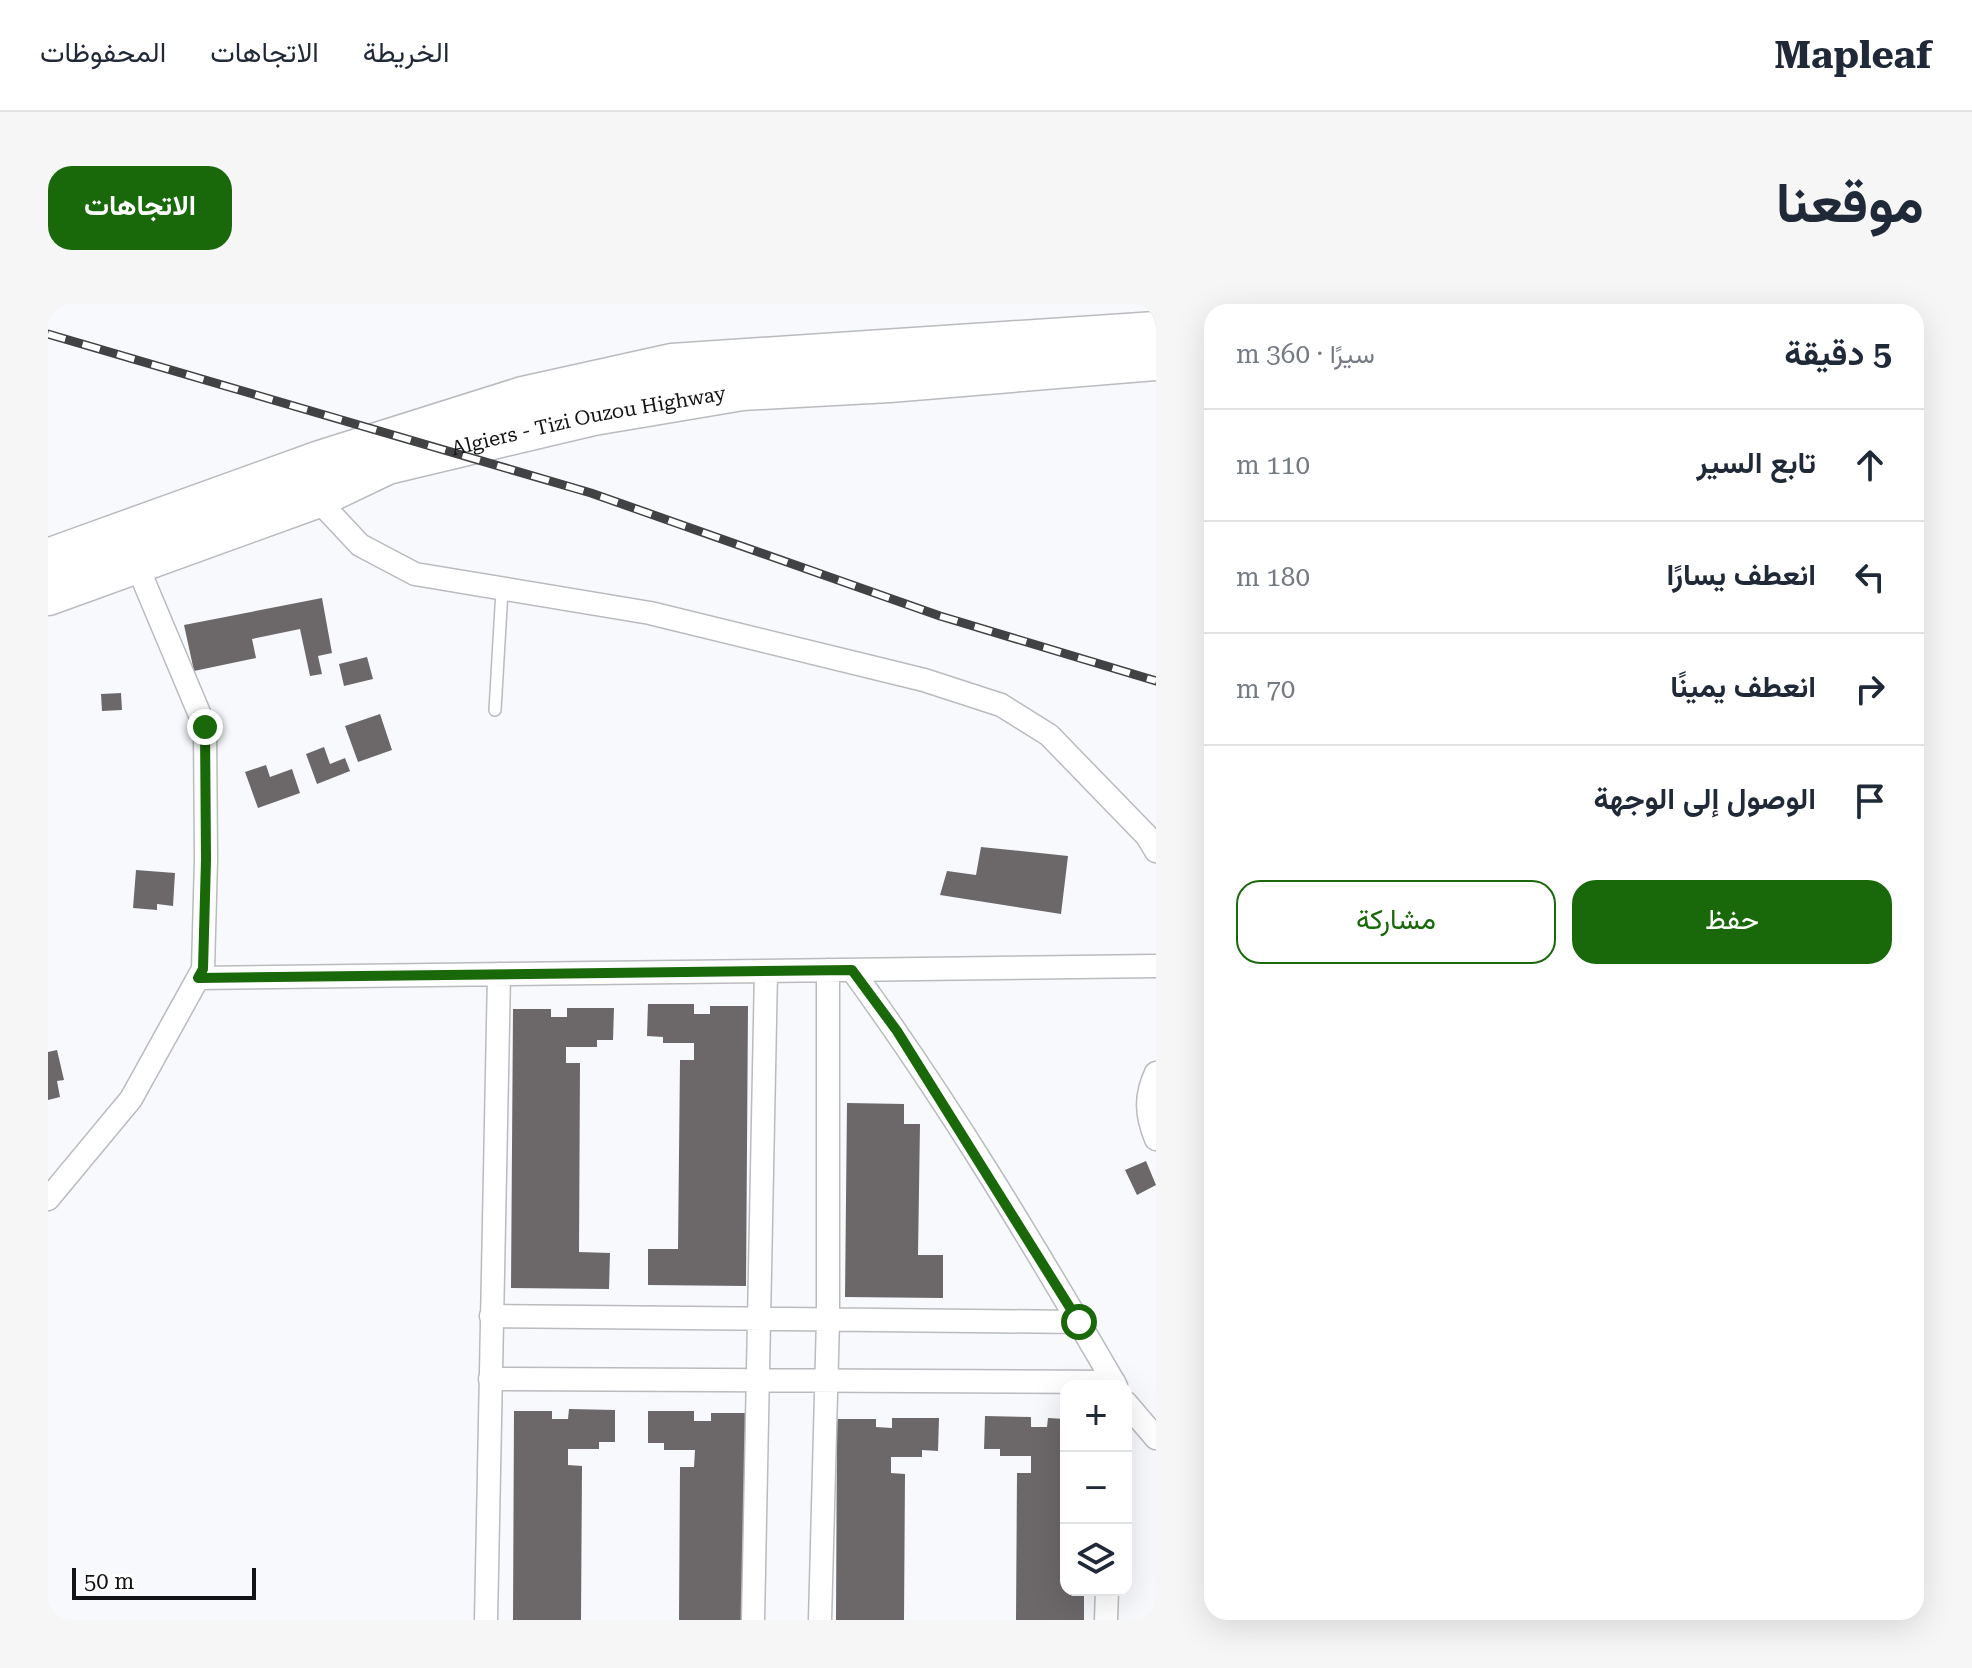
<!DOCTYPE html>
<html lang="ar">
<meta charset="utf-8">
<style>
:root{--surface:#fff;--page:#f6f6f7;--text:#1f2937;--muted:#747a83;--line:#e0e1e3;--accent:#19690a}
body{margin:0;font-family:"Roboto Serif",Vazirmatn,serif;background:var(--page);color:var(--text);direction:rtl}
.controls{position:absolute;right:24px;bottom:24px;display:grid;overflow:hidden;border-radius:16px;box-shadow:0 8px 32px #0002}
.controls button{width:72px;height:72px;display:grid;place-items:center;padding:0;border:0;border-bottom:2px solid var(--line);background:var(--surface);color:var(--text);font:40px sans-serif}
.scale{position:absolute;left:24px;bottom:20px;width:184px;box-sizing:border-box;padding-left:8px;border:4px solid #121314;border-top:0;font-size:22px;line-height:28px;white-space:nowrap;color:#121314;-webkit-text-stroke:6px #fff;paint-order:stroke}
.stop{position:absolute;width:24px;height:24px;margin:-18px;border:6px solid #19690a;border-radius:50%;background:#fff}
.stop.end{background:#19690a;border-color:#fff;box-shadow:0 2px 8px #0008}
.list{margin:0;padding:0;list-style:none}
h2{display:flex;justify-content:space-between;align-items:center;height:104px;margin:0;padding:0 32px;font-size:34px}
h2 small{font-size:26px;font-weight:400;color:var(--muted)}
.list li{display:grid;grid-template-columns:52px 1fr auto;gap:24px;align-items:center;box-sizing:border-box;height:112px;padding:0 32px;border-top:2px solid var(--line)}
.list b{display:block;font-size:30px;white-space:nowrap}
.list em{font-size:26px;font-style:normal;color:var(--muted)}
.actions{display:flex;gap:16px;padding:24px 32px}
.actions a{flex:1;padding:18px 0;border:2px solid var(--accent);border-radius:24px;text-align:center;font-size:28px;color:var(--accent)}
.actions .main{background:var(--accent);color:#fff}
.icon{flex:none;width:44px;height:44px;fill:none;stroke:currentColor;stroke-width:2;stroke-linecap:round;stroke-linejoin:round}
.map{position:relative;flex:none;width:1108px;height:1316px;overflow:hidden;direction:ltr;border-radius:24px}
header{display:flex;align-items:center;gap:48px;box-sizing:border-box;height:112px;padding:0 40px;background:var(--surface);border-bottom:2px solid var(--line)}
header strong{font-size:38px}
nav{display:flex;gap:44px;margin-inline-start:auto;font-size:28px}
.intro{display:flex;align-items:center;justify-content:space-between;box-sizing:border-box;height:192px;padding:0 48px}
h1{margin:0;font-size:56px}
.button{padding:20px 36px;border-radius:24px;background:var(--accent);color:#fff;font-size:28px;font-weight:700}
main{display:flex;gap:48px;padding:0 48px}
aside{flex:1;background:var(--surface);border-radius:24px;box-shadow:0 8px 32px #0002}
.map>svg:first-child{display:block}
.building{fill:#6c686a}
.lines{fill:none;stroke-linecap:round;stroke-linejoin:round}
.lane-casing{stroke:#b9bbbe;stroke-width:14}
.street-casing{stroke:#b9bbbe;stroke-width:25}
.highway-casing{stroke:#b9bbbe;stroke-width:43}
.lane{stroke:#fff;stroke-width:11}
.street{stroke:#fff;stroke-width:22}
.highway{stroke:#fff;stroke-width:40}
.rail-casing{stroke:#404243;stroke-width:9}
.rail{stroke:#fff;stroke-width:6;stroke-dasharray:18;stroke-linecap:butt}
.route{stroke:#19690a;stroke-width:10}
.labels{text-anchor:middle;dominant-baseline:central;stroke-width:8;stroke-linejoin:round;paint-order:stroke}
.street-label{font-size:20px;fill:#121314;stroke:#fff}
</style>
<header>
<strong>Mapleaf</strong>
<nav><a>الخريطة</a><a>الاتجاهات</a><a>المحفوظات</a></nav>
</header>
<div class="intro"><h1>موقعنا</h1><a class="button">الاتجاهات</a></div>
<main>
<aside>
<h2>5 دقيقة<small>سيرًا · 360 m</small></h2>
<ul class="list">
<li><svg class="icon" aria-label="ahead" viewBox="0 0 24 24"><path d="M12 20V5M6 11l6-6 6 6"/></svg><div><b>تابع السير</b></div><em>110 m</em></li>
<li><svg class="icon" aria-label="left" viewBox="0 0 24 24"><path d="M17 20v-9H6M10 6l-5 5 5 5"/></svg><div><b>انعطف يسارًا</b></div><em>180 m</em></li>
<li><svg class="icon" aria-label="right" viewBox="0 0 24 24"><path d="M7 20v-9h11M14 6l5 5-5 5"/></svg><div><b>انعطف يمينًا</b></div><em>70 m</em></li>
<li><svg class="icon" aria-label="arrive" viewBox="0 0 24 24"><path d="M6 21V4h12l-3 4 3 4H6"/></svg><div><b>الوصول إلى الوجهة</b></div></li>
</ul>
<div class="actions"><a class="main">حفظ</a><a>مشاركة</a></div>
</aside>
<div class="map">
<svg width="1108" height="1316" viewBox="0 0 1108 1316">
<rect width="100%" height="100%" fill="#f7f9fd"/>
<path class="building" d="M 274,294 L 284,349 L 270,352 L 274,370 L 262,372 L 252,325 L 204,335 L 208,354 L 146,367 L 136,321 Z
M 319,353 L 325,375 L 296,382 L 291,360 Z
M 73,389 L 74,406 L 54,407 L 53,390 Z
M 332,410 L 344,446 L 310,458 L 297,422 Z
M 276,443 L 282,460 L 297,454 L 302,467 L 269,480 L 258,450 Z
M 218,461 L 222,473 L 244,465 L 252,489 L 210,504 L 197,468 Z
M 933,543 L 1020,552 L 1013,610 L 892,591 L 899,567 L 928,571 Z
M 88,566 L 127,569 L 125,602 L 109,600 L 109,606 L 85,604 Z
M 600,700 L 646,700 L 646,710 L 662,710 L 662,702 L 700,702 L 698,982 L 600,981 L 600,945 L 630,945 L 632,756 L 646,756 L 646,739 L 615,739 L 615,733 L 599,732 Z
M 519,704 L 566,704 L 565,736 L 549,736 L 549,743 L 518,743 L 518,759 L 532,759 L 531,948 L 562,949 L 561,985 L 463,984 L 465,705 L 503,705 L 503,713 L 519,713 Z
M 9,746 L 16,776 L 9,777 L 12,793 L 0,796 L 0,748 Z
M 799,799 L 856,800 L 856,820 L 872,820 L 870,951 L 895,951 L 895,994 L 797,993 Z
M 1098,857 L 1108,881 L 1089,891 L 1077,866 Z
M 521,1105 L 567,1106 L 567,1138 L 551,1138 L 551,1145 L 520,1145 L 520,1161 L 534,1162 L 533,1316 L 465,1316 L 466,1107 L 504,1107 L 504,1115 L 520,1115 Z
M 600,1107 L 646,1107 L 646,1117 L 663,1117 L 663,1109 L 701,1109 L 700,1316 L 631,1316 L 632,1163 L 646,1163 L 647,1146 L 616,1146 L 616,1139 L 600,1139 Z
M 937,1112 L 983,1113 L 983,1123 L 999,1123 L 1000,1114 L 1018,1115 L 1018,1286 L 1036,1286 L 1036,1316 L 968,1316 L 969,1169 L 983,1169 L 983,1152 L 952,1152 L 952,1145 L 936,1145 Z
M 844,1114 L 891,1114 L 890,1147 L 874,1146 L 874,1153 L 843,1153 L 843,1169 L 857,1170 L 856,1316 L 788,1316 L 789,1115 L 828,1115 L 828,1123 L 844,1124 Z"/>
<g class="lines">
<g class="lane-casing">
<path id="lane" d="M 447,406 L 454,286"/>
</g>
<g class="street-casing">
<path id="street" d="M 268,194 L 312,241 L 367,270 L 602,309 L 876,376 L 953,401 L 1001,431 L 1099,532 L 1108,547
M 804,666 C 901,799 986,941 1068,1082
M 150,674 L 1108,662
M 1108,769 C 1097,792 1098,811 1108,835
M 0,895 L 83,795 L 155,665 L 158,556 L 157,423 L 88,259
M 443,1012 L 1031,1018
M 442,1075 L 1066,1078 L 1066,1082
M 1078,1099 L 1108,1134
M 438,1316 L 451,670
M 705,1316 L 718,667
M 772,1316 L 780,1015 L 780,666
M 1058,1316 L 1059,1286"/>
</g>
<g class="highway-casing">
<g id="highway">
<path d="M 0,255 L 272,157 L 475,93 L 624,60 L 1108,28"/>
<path id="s1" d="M 0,291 L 268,194 L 339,160 L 545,111 L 694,86 L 841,78 L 1108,56"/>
</g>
</g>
<use href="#lane" class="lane"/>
<use href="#street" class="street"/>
<use href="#highway" class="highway"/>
<g class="rail-casing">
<path id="rail" d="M 0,30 L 543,189 L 892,312 L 1108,377"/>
</g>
<use href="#rail" class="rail"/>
</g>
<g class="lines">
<path class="route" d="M 157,423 L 158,556 L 155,665 L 150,674 L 804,666 L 849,727 L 1031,1018"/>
</g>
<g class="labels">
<g class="street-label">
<text stroke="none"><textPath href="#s1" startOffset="570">Algiers - Tizi Ouzou Highway</textPath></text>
</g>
</g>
</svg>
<div class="controls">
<button>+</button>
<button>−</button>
<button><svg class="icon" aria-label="layers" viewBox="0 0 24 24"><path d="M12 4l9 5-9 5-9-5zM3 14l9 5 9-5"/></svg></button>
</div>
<div class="scale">50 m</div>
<div class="stop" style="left:1031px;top:1018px"></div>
<div class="stop end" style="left:157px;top:423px"></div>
</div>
</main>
